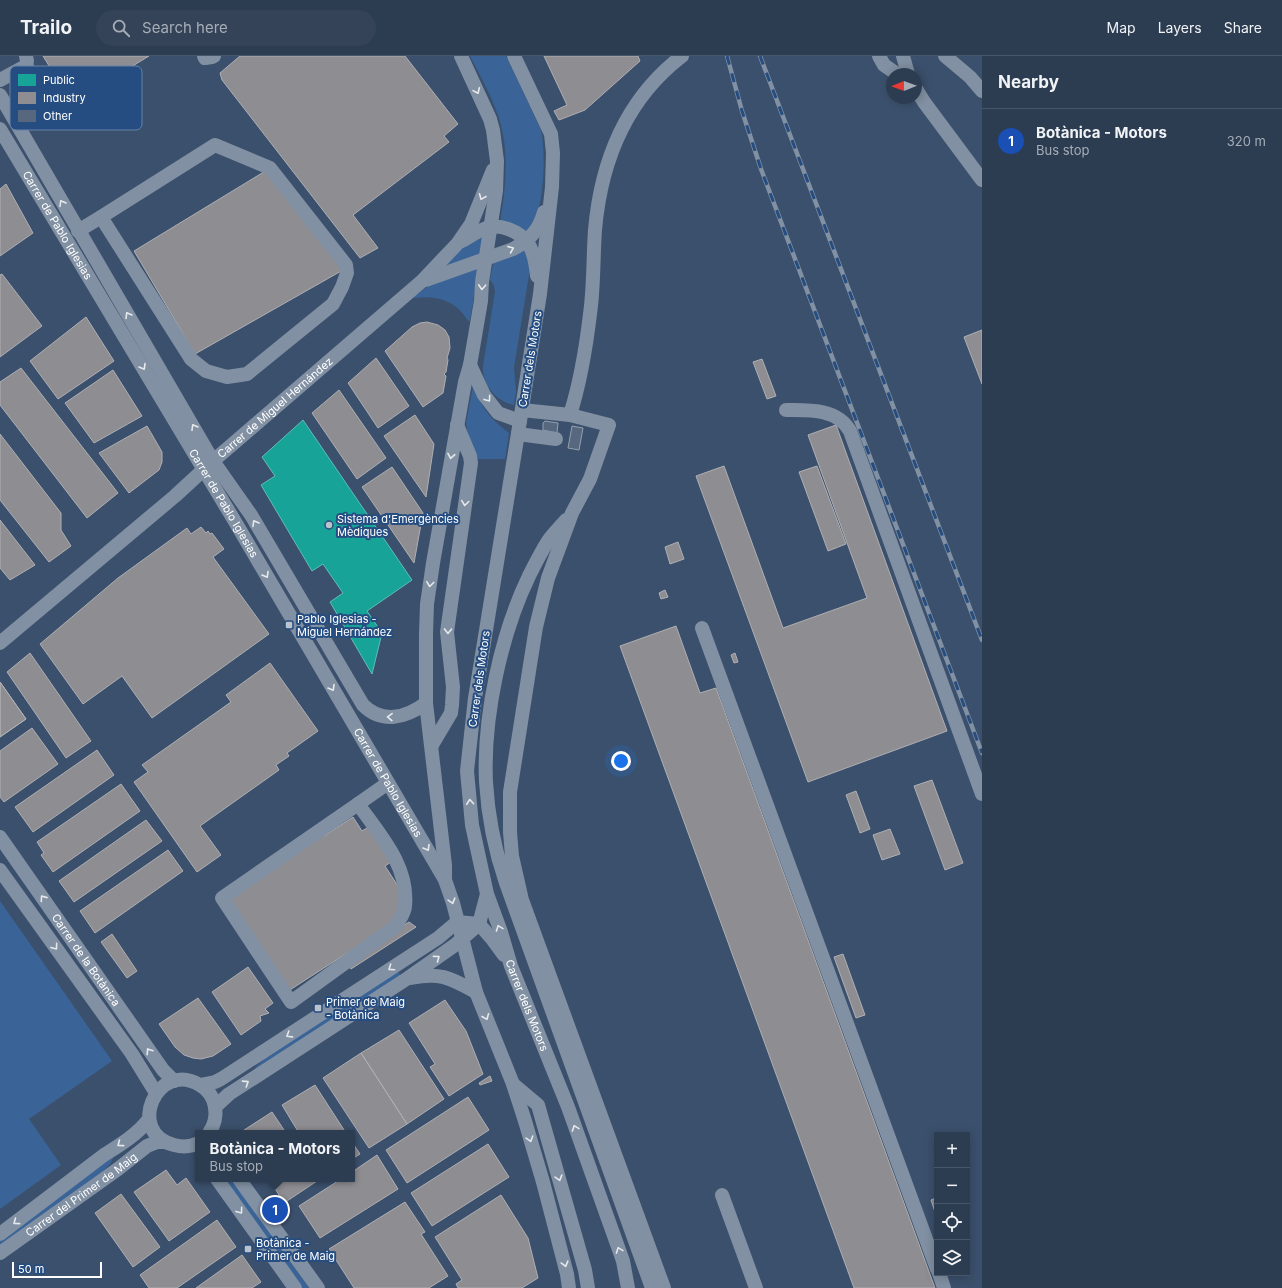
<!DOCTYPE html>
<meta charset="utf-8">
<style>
:root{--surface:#2c3c51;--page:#344358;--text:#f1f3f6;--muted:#a6adb7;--line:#485668;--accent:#e797bd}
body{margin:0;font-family:Inter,sans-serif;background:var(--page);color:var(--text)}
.controls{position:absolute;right:12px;bottom:12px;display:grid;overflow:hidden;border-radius:0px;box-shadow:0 2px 10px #0003}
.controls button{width:36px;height:36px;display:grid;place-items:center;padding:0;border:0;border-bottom:1px solid var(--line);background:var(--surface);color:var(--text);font:20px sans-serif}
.compass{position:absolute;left:886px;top:12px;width:36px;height:36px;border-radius:50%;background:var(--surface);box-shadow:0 2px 10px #0003;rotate:269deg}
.scale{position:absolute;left:12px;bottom:10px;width:90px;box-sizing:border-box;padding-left:4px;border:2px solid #fff;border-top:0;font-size:11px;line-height:14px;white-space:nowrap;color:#fff;-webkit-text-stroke:3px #264d81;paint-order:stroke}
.you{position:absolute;left:621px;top:705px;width:14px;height:14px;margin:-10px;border:3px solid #fff;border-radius:50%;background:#1a73e8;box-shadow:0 0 0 6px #1a73e833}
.badge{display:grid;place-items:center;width:26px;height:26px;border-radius:50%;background:var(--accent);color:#fff;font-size:13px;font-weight:700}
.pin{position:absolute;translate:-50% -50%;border:2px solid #fff;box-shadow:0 1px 4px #0006}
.popup{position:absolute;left:195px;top:1074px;width:160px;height:52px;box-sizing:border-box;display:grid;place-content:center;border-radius:0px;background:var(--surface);filter:drop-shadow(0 1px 3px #0005);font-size:13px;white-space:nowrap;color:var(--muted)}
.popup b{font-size:15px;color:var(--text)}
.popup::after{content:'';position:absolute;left:50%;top:100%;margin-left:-8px;border:8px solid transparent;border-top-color:var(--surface)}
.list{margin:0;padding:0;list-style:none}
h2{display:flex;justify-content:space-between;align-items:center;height:52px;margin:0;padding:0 16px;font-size:17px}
h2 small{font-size:13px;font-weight:400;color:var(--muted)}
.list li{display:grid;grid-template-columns:26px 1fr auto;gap:12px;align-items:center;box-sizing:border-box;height:64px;padding:0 16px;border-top:1px solid var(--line)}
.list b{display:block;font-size:15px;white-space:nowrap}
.list p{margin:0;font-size:13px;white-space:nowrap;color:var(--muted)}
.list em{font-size:13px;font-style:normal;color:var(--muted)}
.icon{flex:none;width:22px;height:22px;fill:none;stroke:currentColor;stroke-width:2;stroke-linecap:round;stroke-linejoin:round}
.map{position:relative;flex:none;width:982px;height:1232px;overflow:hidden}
header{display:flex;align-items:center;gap:24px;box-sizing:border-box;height:56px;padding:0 20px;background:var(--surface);border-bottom:1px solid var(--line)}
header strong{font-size:19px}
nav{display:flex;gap:22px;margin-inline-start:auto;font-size:14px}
.search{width:280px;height:36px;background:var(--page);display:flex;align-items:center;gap:10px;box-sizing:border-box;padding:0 14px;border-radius:22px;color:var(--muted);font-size:15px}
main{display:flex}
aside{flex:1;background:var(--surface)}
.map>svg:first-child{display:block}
.green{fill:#3a6497}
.public{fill:#17a398;stroke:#5dbfb7}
.industry{fill:#8d8d92;stroke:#afafb3}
.building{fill:#56677e;stroke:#94a0b1}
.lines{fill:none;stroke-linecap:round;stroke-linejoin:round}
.minor{stroke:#8190a2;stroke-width:14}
.rail-casing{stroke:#8190a2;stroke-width:4.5}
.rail{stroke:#264d81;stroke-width:3;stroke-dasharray:9;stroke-linecap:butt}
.oneway{stroke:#e6e9ec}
.poi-dot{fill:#bac2cc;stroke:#264d81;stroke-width:1.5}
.labels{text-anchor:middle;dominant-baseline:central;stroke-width:4;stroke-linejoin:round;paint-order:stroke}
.street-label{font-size:11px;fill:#fff;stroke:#264d81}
.poi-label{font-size:11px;fill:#fff;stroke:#264d81;text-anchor:start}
.key{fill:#264d81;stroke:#6782a7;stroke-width:1}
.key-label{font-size:11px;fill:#fff}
</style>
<header>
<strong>Trailo</strong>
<div class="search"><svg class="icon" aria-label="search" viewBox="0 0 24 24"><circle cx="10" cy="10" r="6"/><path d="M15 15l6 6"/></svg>Search here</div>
<nav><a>Map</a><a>Layers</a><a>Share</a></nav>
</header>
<main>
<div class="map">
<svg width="982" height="1232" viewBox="0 0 982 1232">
<rect width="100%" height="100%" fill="#3b506c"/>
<path class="green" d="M 470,0 L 506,0 L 541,74 C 546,98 544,142 535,165 C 533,170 529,174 526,178 L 500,167 C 506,130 510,95 498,59 C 491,39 480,19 470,0 Z
M 483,177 L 481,199 L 438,215 L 461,193 Z
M 525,192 L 530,213 L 514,311 L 516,336 L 514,349 C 496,345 482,329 483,310 L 495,236 L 494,230 L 490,223 L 494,204 Z
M 479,211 L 470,264 L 468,265 C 457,245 436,239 414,242 L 414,240 L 436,225 Z
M 473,330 C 483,353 489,362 509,377 L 505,403 L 476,403 L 467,374 L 466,367 Z
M 0,845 L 112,1005 L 29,1063 L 61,1109 L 0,1153 Z
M 397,914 L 401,920 L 256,1013 L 255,1012 L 265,1002 Z
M 115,1098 L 110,1108 L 103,1115 L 0,1190 L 0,1182 Z
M 224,1123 L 232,1123 L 309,1232 L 300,1232 Z"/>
<path class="public" d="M 303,364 L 412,524 L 367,555 L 382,577 L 372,618 L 330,546 L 343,537 L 323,508 L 312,515 L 261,429 L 275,420 L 262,401 Z"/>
<path class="industry" d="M 43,0 L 149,0 L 72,47 Z
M 240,0 L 405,0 L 458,68 L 444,80 L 449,86 L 353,159 L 378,192 L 360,202 L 222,24 L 220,17 Z
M 544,0 L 638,0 L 640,5 L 585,54 L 559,64 L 554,55 L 567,49 Z
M 267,114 L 343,214 L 195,298 L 134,195 Z
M 6,128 L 33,177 L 0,200 L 0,133 Z
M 2,218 L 42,270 L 0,301 L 0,219 Z
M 86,261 L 114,305 L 58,343 L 30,305 Z
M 427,266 L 438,269 L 445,274 L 449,281 L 450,292 L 447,302 L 448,304 L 446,316 L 444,318 L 446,320 L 443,337 L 423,351 L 385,295 L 412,271 L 420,267 Z
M 982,274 L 982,328 L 964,281 Z
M 376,302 L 409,350 L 378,372 L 348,327 Z
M 762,303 L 776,340 L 767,343 L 753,306 Z
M 21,312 L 118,437 L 87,462 L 0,349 L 0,326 Z
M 113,314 L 142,360 L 94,387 L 65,347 Z
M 339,334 L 386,402 L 357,423 L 312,357 Z
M 415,359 L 434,388 L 426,441 L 384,380 Z
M 836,369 L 947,675 L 808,726 L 696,420 L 724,410 L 783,572 L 867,542 L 808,379 Z
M 147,370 L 162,396 L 162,406 L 159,414 L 129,437 L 99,397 Z
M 0,378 L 61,457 L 61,474 L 71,490 L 49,506 L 0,444 Z
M 817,410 L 846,488 L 828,495 L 799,416 Z
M 392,411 L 423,457 L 414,507 L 362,431 Z
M 0,464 L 35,509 L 10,524 L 0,512 Z
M 201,471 L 206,477 L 208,475 L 210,478 L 212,477 L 224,493 L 213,501 L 269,578 L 152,662 L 122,620 L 83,648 L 40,588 L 118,522 L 187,472 L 191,478 Z
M 678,486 L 684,503 L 670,508 L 665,491 Z
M 665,534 L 668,541 L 661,543 L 659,537 Z
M 676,570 L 700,637 L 716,632 L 935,1232 L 854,1232 L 620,590 Z
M 30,597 L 91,685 L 66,702 L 7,616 Z
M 735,597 L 738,606 L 734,607 L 731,599 Z
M 270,607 L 318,675 L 287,697 L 289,700 L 276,709 L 279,714 L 200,770 L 221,799 L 197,816 L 134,726 L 148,716 L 142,709 L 231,646 L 226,639 Z
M 0,626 L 26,663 L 0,681 Z
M 0,626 L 26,663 L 0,681 Z
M 32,672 L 58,708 L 4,746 L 0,741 L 0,695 Z
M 97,694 L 114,719 L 33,776 L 15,751 Z
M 932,724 L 963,807 L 945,814 L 914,730 Z
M 121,728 L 140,755 L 53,816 L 41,799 L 44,797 L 37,786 Z
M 856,735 L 870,773 L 860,777 L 846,739 Z
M 353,761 L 362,775 L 372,769 L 394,804 L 385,810 L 407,844 L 403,861 L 282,939 L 227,837 L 322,776 L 324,780 Z
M 146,764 L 162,785 L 74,846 L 59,825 Z
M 890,773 L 900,798 L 882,804 L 873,779 Z
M 168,794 L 183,815 L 95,877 L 80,855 Z
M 409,866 L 416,871 L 351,913 L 346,906 Z
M 112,878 L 137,915 L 127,922 L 101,886 Z
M 843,898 L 865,959 L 856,962 L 834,901 Z
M 248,911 L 273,947 L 265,953 L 269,957 L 260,960 L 261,965 L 241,979 L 212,936 Z
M 198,942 L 231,988 L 213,1000 L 201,1003 L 193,1002 L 184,999 L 175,991 L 159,968 Z
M 445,944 L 466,975 L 483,1018 L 449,1040 L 430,1011 L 435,1008 L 409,967 Z
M 399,974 L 444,1043 L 407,1068 L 361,997 Z
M 361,997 L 407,1068 L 369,1092 L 323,1022 Z
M 490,1020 L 492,1025 L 480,1029 L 479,1027 Z
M 315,1029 L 346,1077 L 299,1077 L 282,1049 Z
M 468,1041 L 489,1074 L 407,1127 L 386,1094 Z
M 272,1056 L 286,1077 L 241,1077 L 241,1076 Z
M 352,1086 L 360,1098 L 352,1103 Z
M 488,1088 L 509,1121 L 432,1170 L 411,1137 Z
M 377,1099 L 398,1133 L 320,1182 L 299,1150 L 341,1123 L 352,1123 L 352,1116 Z
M 166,1114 L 177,1129 L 186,1122 L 210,1156 L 169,1185 L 134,1136 Z
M 269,1123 L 316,1123 L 317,1125 L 284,1147 Z
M 121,1138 L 160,1191 L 133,1211 L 95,1157 Z
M 501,1139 L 528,1182 L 538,1222 L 522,1232 L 458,1232 L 456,1228 L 462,1224 L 435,1181 Z
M 936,1142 L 937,1146 L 937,1162 L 931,1144 Z
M 405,1146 L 425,1176 L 421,1178 L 448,1220 L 429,1232 L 354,1232 L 329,1193 Z
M 217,1164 L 236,1191 L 177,1232 L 149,1232 L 140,1219 Z
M 242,1199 L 261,1226 L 252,1232 L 196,1232 Z"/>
<path class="building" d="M 545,365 L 558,367 L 557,377 L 543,374 L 543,367 Z
M 572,370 L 583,372 L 579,394 L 568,392 Z"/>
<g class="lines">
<g class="minor">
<path d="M 204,0 L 205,2 L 212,1 L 214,0"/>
<path d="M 461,0 L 490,63 L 493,74 L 497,105 L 496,135 L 482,226 L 481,245 L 470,309 L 465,326 L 433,507 L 427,548 L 426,578 L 426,647 L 445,809 L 445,824 L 453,847 L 476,936 L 513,1028 L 525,1065 L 543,1126 L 567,1218 L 569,1232"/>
<path id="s1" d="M 514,0 L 551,78 L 553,97 L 552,131 L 540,238 L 520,365 L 475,642 L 467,715 L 472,769 L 487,838 L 501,876 L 511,910 L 568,1051 L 623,1205 L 628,1232"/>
<path d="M 879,0 L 884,9 L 897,18"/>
<path d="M 903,0 L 908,18"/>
<path d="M 945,0 L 970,21 L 982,35"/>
<path d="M 26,10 L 56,54"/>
<path d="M 0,24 L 26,10 L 27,5 L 26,0"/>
<path d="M 916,33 L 924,46 L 982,124"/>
<path d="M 0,39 L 213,405 L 251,459 L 363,649 C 382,668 406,662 426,647"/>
<path id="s2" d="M 0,73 L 237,469 L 444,822"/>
<path d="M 78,175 L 101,161 L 215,89 L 270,112 L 346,209 L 347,217 L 342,231 L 333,248 L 247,318 L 227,321 L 206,315 L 191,303 L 101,161"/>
<path d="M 462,185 C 471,180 480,173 490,171 C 502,169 518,175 526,185 C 533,192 536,210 537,220"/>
<path d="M 426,224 L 513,193 C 530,184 539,174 544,156"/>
<path d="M 470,309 L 484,339 L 498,357 L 520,365"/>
<path d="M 522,354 L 570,359 C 580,327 586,292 590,258 C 594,230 593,202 595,174 C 601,105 626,43 682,0"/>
<path d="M 786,354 C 808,354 837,352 850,375 L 982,738"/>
<path d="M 570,359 L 609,369 L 590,423 L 572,457 L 548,522 L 536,571 L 510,736 L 510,776 L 512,800 L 522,844 L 664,1232"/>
<path d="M 518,378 L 556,383"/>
<path d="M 566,464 C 560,471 553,478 548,485 C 541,496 535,508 529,520 C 501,578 483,661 486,726 C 488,760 495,795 506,827 L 652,1232"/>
<path d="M 702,572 L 937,1213"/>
<path id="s3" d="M 0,587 L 175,440 L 213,405 L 422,225 L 458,187 L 471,168 L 493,114"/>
<path d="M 432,689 L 451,657 L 452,649 L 453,631 L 447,576 L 471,407 L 470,400 L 457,369"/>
<path d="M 358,748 C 380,779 409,810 405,850 C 405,857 399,864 396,870 L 291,946 L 222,842 Z"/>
<path d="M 358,748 L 388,727"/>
<path id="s4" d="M 0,781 L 163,1014 L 174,1025"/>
<path d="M 0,814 L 132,998 L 156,1037"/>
<path d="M 411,922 C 441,916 450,922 476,936"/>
<path d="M 513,1028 L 538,1049 L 585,1214 L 588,1232"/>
<path d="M 200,1029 L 215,1026 L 221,1023 L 438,882 L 457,866 L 479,868 L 493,884 L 504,899"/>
<path d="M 215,1051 L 229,1038 L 408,922 L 455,889 L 479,868 L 487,838"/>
<path d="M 198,1087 C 191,1091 182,1091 174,1089 C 125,1077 157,1003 200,1029 C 217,1039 220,1061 209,1077"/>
<path d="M 217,1123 L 295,1232"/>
<path d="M 239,1123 L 318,1232"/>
<path d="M 722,1139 L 756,1232"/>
<path d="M 0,1178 L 104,1099 C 120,1089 138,1078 149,1063"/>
<path id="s5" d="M 0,1197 L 118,1113 L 147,1090 L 157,1086 L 165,1086"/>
<path d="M 939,1217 L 944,1232"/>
</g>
<g class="rail-casing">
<path id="rail" d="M 727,0 L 742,55 L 761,113 L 982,697
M 760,0 L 982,584"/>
</g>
<use href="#rail" class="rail"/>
</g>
<defs><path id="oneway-chevron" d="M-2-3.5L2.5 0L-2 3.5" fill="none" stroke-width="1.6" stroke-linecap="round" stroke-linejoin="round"/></defs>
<g class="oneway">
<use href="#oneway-chevron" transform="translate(477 35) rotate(66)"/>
<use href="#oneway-chevron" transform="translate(482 141) rotate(112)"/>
<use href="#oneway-chevron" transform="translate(62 147) rotate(-120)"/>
<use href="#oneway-chevron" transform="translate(511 193) rotate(-22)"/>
<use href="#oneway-chevron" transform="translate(482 231) rotate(93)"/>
<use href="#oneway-chevron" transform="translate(128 259) rotate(-121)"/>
<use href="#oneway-chevron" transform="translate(143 311) rotate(59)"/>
<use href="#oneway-chevron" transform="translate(488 343) rotate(54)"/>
<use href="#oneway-chevron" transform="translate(194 371) rotate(-120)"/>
<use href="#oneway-chevron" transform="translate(451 400) rotate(100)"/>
<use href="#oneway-chevron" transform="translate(465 447) rotate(98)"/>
<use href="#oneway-chevron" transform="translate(255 467) rotate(-120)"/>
<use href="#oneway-chevron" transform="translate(266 519) rotate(60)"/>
<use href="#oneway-chevron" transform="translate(430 528) rotate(97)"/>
<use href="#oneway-chevron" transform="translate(448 575) rotate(91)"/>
<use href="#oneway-chevron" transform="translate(332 632) rotate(60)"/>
<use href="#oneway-chevron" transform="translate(390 661) rotate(-178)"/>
<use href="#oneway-chevron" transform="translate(470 746) rotate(-95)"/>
<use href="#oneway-chevron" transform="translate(427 792) rotate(59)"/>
<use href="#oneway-chevron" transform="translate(43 842) rotate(-125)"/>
<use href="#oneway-chevron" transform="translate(452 845) rotate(74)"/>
<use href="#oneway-chevron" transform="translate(499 872) rotate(-110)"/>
<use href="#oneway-chevron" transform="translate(55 891) rotate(54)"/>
<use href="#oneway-chevron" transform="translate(437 902) rotate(-36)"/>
<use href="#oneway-chevron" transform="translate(391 912) rotate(146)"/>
<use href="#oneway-chevron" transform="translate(486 961) rotate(68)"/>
<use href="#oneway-chevron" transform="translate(289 979) rotate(148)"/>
<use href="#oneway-chevron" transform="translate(149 995) rotate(-123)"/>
<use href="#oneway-chevron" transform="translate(246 1027) rotate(-33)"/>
<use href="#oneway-chevron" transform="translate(575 1072) rotate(-110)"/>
<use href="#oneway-chevron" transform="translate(530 1083) rotate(73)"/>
<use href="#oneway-chevron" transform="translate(120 1088) rotate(143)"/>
<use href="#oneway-chevron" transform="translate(559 1122) rotate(74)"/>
<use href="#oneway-chevron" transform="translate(240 1155) rotate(54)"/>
<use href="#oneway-chevron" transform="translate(16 1166) rotate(143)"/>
<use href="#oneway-chevron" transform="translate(619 1194) rotate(-110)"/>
<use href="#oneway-chevron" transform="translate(565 1208) rotate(75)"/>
</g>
<g class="poi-dot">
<circle cx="329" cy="469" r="4"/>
<rect x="285" y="565" width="8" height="8" rx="2"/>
<rect x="314" y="948" width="8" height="8" rx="2"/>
<rect x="244" y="1189" width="8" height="8" rx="2"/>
</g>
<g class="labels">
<g class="street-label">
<text stroke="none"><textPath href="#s2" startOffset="112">Carrer de Pablo Iglesias</textPath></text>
<text transform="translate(530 303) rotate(-81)">Carrer dels Motors</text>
<text stroke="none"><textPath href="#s3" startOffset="362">Carrer de Miguel Hernández</textPath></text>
<text stroke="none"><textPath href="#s2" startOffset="436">Carrer de Pablo Iglesias</textPath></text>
<text transform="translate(479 623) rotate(-82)">Carrer dels Motors</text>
<text stroke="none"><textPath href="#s2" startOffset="760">Carrer de Pablo Iglesias</textPath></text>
<text stroke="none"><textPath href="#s4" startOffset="150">Carrer de la Botànica</textPath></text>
<text stroke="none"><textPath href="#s1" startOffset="973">Carrer dels Motors</textPath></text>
<text stroke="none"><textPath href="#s5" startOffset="100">Carrer del Primer de Maig</textPath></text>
</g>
<g class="poi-label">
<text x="337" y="463">Sistema d'Emergències<tspan x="337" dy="13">Mèdiques</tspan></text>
<text x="297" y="563">Pablo Iglesias -<tspan x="297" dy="13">Miguel Hernández</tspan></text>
<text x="326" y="946">Primer de Maig<tspan x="326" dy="13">- Botànica</tspan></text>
<text x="256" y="1187">Botànica -<tspan x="256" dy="13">Primer de Maig</tspan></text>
</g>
</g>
<rect x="10" y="10" width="132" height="64" rx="6" class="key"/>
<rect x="18" y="18" width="18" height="12" fill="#17a398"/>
<rect x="18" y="36" width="18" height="12" fill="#8d8d92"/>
<rect x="18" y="54" width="18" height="12" fill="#56677e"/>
<g class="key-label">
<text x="43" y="28">Public</text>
<text x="43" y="46">Industry</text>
<text x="43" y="64">Other</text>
</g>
</svg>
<div class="controls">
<button>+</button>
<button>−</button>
<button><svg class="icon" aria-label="locate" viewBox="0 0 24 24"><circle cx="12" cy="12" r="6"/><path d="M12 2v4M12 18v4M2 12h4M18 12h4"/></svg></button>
<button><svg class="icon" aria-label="layers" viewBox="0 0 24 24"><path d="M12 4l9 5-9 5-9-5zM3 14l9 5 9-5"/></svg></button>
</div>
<svg class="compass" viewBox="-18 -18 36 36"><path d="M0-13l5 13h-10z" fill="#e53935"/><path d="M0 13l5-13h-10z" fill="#a6adb7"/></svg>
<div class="scale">50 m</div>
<div class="you"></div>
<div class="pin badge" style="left:275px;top:1154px;background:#1a4fb4">1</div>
<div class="popup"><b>Botànica - Motors</b>Bus stop</div>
</div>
<aside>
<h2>Nearby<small></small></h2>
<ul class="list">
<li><span class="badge" style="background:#1a4fb4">1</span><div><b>Botànica - Motors</b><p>Bus stop</p></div><em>320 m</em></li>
</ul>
</aside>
</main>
